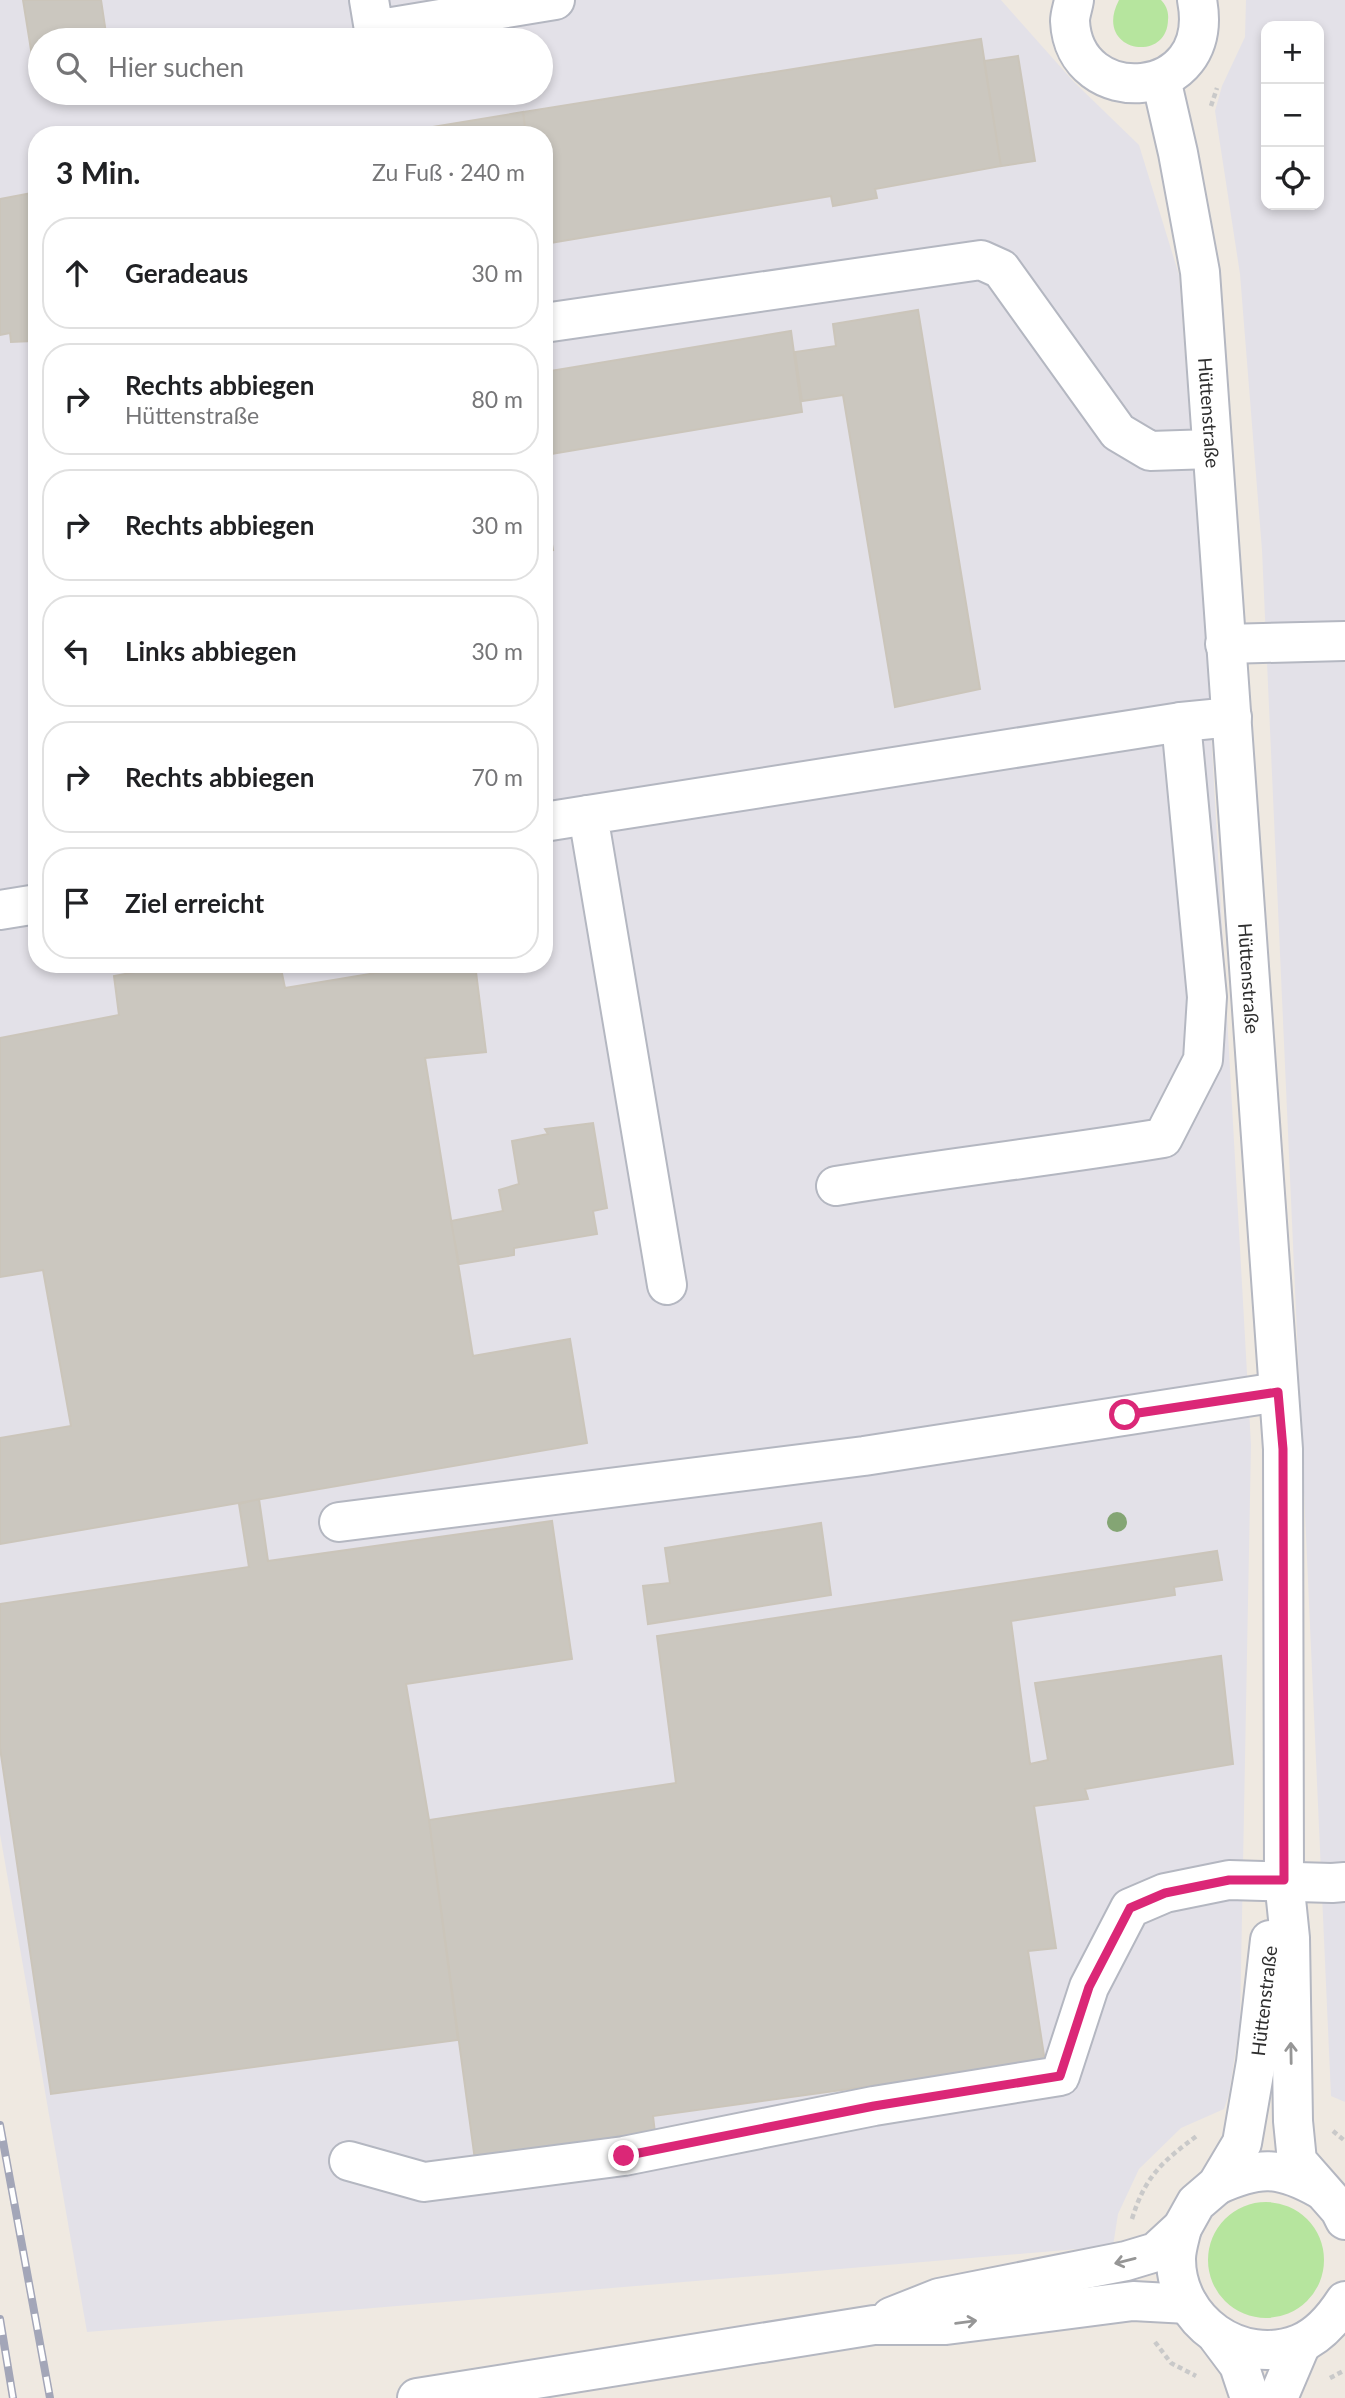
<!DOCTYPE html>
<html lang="de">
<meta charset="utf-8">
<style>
:root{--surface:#fff;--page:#f6f6f6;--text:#202124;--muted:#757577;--line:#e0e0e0}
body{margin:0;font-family:Lato,sans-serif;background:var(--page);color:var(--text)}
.controls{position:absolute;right:21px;top:21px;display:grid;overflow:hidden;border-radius:14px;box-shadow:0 4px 10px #0003}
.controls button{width:63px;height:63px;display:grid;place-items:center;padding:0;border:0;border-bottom:2px solid var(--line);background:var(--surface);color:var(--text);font:35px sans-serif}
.stop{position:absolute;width:21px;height:21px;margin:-16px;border:5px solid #db2777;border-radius:50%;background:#fff}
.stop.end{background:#db2777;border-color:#fff;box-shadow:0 2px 7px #0008}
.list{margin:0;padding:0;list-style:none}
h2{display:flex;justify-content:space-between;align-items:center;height:91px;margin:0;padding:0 28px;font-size:30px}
h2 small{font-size:23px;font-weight:400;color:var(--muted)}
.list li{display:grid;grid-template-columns:46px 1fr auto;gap:21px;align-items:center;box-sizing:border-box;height:112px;margin:0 14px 14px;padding:0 14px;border:2px solid var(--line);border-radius:28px}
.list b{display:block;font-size:26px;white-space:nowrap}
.list p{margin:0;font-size:23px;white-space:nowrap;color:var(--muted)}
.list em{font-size:23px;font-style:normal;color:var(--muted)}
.icon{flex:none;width:38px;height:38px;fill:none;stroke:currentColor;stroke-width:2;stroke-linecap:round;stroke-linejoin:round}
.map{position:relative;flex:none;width:1345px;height:2398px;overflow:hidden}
.search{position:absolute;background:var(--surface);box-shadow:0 4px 10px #0003;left:28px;top:28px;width:525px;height:77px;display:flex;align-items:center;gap:18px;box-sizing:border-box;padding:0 24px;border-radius:38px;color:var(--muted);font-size:26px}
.panel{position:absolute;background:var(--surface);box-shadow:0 4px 10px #0003;left:28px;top:126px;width:525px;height:847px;border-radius:28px}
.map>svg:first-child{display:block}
.industrial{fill:#e3e1e8;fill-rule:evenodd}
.green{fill:#b6e59e}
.building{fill:#cbc7bf;stroke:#cbc5ba;stroke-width:2}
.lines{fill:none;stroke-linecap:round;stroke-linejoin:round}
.minor-casing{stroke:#b4b7c1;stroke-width:42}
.path{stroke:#c9c9c9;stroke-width:4.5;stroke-dasharray:5 3.5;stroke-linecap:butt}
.minor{stroke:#fff;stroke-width:38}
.rail-casing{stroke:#a3a6b8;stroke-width:8}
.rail{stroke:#fff;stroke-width:5;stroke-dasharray:16;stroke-linecap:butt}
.tree{fill:#84a574}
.oneway{stroke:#969696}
.route{stroke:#db2777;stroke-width:9}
.labels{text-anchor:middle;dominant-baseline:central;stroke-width:7;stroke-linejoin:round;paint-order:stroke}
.street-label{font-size:19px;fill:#2e2e2e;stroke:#fff}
</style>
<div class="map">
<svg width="1345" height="2398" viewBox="0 0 1345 2398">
<rect width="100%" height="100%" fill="#efe9e1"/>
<path class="industrial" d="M 0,0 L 1001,0 L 1073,81 L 1139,145 L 1179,275 L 1206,641 L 1251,1445 L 1240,2022 L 1229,2094 L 1224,2109 L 1181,2128 L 1139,2169 L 1118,2214 L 1113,2246 L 87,2332 L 0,1834 ZM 40,40 L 541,40 L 541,93 L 40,93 ZM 37,135 L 544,135 L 544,964 L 37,964 Z
M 1246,0 L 1345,0 L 1345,2102 L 1331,2096 L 1262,550 L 1240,274 L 1215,111 L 1222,86 L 1245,37 ZM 1266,26 L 1319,26 L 1319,205 L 1266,205 Z"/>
<path class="green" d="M 1119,0 L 1161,0 C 1166,5 1169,12 1168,20 C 1167,65 1092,51 1119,0 Z
M1208 2260a58 58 0 1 1 116 0a58 58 0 1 1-116 0Z"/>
<path class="building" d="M 23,0 L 101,0 L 107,40 L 40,40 L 40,54 L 32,56 Z
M 981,39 L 1001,166 L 875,189 L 877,198 L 833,206 L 831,196 L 544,244 L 544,135 L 526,135 L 523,112 Z
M 1018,56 L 1035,161 L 1001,166 L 984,61 Z
M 523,112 L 526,135 L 384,135 Z
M 37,192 L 37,329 L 31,330 L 32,341 L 11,342 L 10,333 L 0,335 L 0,199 Z
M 918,310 L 980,689 L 895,707 L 843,395 L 802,401 L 795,352 L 836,346 L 833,324 Z
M 791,331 L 802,412 L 545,455 L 544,372 Z
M 544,497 L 553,550 L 544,551 Z
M 178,964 L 280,964 L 285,988 L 430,964 L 475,964 L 486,1052 L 425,1058 L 473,1356 L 570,1339 L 587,1443 L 0,1544 L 0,1438 L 71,1426 L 43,1270 L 0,1277 L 0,1038 L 119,1015 L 114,976 Z
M 593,1123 L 607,1208 L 593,1211 L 597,1234 L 514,1248 L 514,1255 L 459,1264 L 451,1221 L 503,1211 L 499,1190 L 519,1184 L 512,1141 L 548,1134 L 545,1129 Z
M 259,1499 L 268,1561 L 552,1521 L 572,1659 L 406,1684 L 429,1820 L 458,2040 L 51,2094 L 0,1748 L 0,1604 L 249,1567 L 239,1504 Z
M 821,1523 L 831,1595 L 648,1624 L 643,1586 L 670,1583 L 665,1548 Z
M 1217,1551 L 1222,1580 L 1174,1587 L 1175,1595 L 1011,1621 L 1030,1764 L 1048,1760 L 1035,1683 L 1221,1656 L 1233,1764 L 1085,1789 L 1088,1799 L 1034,1806 L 1056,1948 L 1028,1951 L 1045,2062 L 653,2116 L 655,2133 L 475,2160 L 429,1820 L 676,1783 L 657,1636 Z"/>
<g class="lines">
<g class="minor-casing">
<g id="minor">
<path d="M 369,0 L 374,30 L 555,0"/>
<path d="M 1074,0 C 1073,7 1070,14 1070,21 C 1074,111 1217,103 1197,0"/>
<path id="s1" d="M 1161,79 L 1178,153 L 1200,272 L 1283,1449 L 1284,1880 L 1290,1938 L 1293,2121 L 1297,2161 L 1340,2210 L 1345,2220"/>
<path d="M 544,323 L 981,260 L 1001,269 L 1118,432 L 1150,451 L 1212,449"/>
<path d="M 1225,644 L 1345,641"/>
<path d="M 544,822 L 588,815"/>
<path d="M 0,910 L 37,904"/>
<path d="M 836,1186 C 945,1168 1054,1156 1163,1138 L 1203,1060 L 1207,997 L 1181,722"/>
<path d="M 667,1285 L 588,815 L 1181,722 L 1232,717"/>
<path d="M 339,1522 L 864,1456 L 1278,1392"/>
<path d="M 349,2161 L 424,2182 L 624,2156 L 874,2106 L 1060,2076 L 1089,1987 L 1130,1908 L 1165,1893 L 1229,1880 L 1332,1883 L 1345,1882"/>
<path d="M 1217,2185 C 1259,2166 1279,2166 1320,2189"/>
<path d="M 1182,2228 C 1180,2237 1176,2249 1176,2259 C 1176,2321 1240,2367 1299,2344 C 1319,2336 1334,2318 1345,2301"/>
<path id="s2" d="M 891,2317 L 939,2298 L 1126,2261 L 1156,2252 L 1182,2228 L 1196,2203 L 1217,2185 L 1242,2143 L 1256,2062 L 1270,1940"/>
<path d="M 1218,2337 L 1239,2365 L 1250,2398"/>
<path d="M 417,2398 L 874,2325 L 946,2325 L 1133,2301 L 1188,2304"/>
<path d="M 1278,2398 L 1301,2344"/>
</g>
</g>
<path class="path" d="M 1211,106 L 1217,88
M 1333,2131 L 1345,2141
M 1132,2219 C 1145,2176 1163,2161 1198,2135
M 1155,2342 L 1171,2363 L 1196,2376
M 1330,2378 L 1345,2370"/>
<use href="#minor" class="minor"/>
<g class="rail-casing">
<path id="rail" d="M 0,2125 L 50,2398
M 0,2319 L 13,2398"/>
</g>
<use href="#rail" class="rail"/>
</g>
<circle class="tree" cx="1117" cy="1522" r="10"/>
<defs><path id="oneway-shaft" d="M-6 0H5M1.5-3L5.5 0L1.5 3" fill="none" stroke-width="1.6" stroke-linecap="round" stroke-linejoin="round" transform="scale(1.75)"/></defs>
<g class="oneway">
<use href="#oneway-shaft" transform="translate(1291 2053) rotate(-91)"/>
<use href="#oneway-shaft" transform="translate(1125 2261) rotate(166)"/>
<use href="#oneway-shaft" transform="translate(966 2322) rotate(-7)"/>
</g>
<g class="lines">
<path class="route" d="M 624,2156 L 874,2106 L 1060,2076 L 1089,1987 L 1130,1908 L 1165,1893 L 1229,1880 L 1284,1880 L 1283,1449 L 1278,1392 L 1125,1415"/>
</g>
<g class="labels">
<g class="street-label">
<text stroke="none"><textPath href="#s1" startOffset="338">Hüttenstraße</textPath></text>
<text stroke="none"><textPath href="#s1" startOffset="905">Hüttenstraße</textPath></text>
<text stroke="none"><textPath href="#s2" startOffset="558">Hüttenstraße</textPath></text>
</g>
</g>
</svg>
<div class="controls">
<button>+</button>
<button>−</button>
<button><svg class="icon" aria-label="locate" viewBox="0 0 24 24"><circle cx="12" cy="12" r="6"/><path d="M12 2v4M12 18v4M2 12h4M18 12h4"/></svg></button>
</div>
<div class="stop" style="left:1125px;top:1415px"></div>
<div class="stop end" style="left:624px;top:2156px"></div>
<div class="search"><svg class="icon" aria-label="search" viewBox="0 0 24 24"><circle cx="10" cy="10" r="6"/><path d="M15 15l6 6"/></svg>Hier suchen</div>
<section class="panel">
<h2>3 Min.<small>Zu Fuß · 240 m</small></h2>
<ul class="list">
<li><svg class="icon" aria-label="ahead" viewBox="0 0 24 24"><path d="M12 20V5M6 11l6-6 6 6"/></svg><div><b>Geradeaus</b></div><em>30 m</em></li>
<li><svg class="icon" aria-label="right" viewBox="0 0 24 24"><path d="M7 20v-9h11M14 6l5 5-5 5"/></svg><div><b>Rechts abbiegen</b><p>Hüttenstraße</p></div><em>80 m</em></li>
<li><svg class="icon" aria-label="right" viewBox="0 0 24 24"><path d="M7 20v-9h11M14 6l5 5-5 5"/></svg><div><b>Rechts abbiegen</b></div><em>30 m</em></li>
<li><svg class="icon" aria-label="left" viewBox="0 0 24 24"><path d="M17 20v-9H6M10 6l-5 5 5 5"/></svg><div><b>Links abbiegen</b></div><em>30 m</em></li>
<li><svg class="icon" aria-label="right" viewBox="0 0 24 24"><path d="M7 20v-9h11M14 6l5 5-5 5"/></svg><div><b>Rechts abbiegen</b></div><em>70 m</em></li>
<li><svg class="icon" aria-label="arrive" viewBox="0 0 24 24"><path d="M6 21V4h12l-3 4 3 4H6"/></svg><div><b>Ziel erreicht</b></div></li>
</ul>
</section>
</div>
